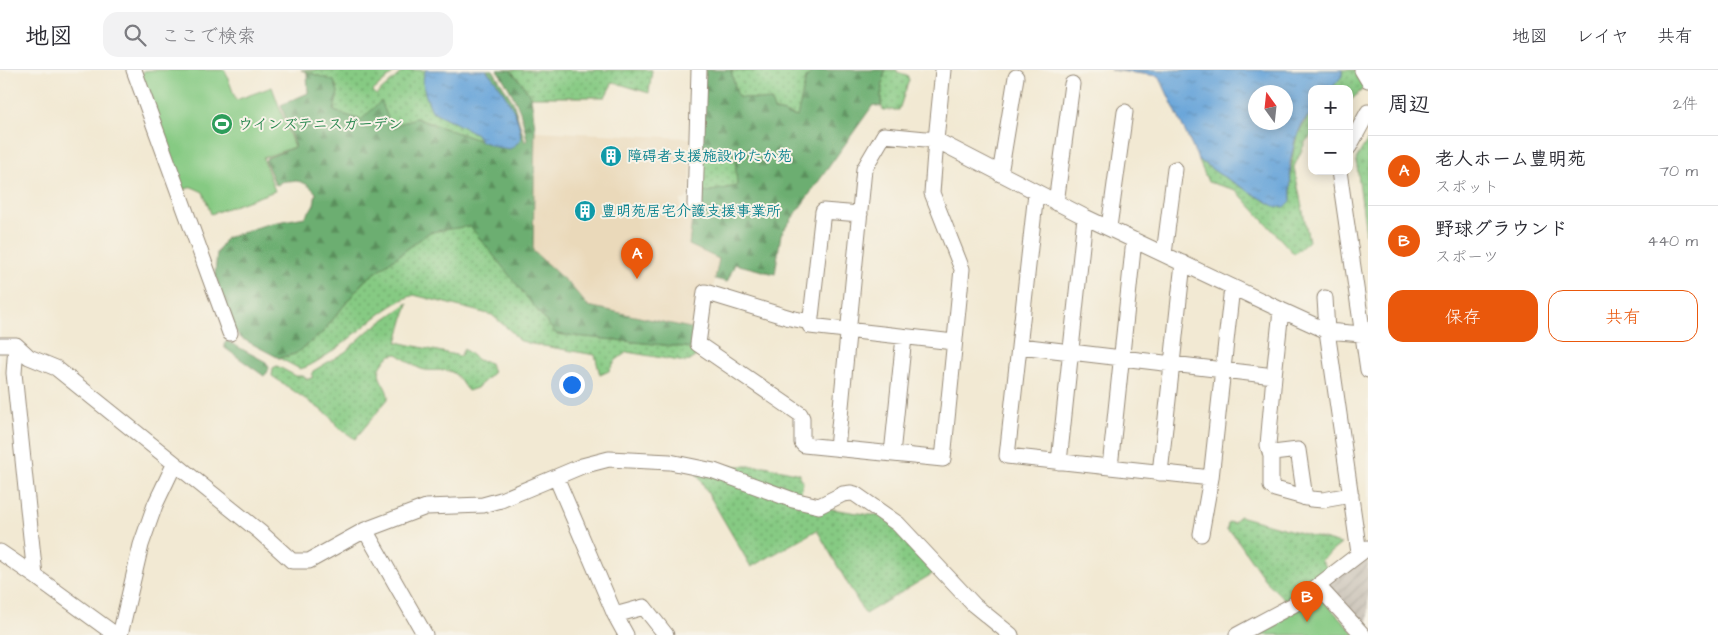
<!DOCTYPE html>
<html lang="ja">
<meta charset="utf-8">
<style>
:root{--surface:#fff;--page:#f2f2f3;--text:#2b2b33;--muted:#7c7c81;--line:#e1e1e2;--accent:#ea580c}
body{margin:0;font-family:"Architects Daughter","Klee One",sans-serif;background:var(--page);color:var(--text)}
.controls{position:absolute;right:15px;top:15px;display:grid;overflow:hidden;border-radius:10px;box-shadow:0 2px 12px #0003}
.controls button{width:45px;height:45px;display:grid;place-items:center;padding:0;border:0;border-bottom:1px solid var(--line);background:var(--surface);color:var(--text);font:25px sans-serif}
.compass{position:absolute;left:1248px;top:15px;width:45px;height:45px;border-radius:50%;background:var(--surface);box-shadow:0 2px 12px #0003;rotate:345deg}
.you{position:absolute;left:571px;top:314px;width:18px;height:18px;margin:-12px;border:4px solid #fff;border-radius:50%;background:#1a73e8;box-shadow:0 0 0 8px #1a73e833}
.badge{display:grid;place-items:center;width:32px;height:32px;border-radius:50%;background:var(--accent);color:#fff;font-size:16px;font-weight:700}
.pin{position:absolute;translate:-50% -41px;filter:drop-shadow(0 1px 2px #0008)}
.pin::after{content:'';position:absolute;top:26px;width:18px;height:15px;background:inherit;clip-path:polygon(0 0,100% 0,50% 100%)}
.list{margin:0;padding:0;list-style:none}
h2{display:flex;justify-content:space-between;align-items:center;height:65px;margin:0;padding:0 20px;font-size:21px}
h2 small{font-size:16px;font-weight:400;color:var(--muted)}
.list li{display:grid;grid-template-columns:32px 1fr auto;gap:15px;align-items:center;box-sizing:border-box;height:70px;padding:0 20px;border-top:1px solid var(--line)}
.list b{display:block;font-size:19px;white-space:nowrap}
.list p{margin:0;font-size:16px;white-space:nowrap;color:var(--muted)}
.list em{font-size:16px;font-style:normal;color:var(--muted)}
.actions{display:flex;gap:10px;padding:15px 20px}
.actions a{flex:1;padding:11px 0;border:1px solid var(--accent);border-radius:15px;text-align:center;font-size:18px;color:var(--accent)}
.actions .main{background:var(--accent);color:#fff}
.icon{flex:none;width:28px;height:28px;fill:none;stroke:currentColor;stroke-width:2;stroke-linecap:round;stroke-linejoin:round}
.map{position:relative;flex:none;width:1368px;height:565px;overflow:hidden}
header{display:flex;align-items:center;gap:30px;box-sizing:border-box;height:70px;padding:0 25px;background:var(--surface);border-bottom:1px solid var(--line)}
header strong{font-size:24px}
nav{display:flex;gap:28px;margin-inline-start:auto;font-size:18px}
.search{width:350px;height:45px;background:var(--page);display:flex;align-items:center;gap:12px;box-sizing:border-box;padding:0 18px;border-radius:15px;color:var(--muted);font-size:19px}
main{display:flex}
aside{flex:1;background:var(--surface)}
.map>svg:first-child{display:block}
.built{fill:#ead9ba}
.industrial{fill:url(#industrial-furrows)}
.grass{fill:url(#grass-dots);stroke:#607a50}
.forest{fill:url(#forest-firs);stroke:#546c48}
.pitch{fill:#86ca83;stroke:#607a50}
.water{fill:url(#water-ripples);stroke:#51677c;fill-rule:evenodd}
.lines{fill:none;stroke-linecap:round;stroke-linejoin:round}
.minor-casing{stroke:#968a78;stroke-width:17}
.minor{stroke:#fff;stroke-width:15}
.labels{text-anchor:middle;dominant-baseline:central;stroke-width:4;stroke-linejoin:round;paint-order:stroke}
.leisure-label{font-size:15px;font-weight:bold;fill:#27864d;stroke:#f7f3e8;text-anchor:start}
.culture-label{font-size:15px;font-weight:bold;fill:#0d838f;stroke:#f7f3e8;text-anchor:start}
</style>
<header>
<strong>地図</strong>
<div class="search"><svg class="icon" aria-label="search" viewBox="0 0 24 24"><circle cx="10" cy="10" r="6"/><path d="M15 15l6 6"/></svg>ここで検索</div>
<nav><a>地図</a><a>レイヤ</a><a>共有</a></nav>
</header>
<main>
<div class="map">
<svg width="1368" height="565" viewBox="0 0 1368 565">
<defs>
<pattern id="industrial-furrows" width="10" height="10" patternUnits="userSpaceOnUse" patternTransform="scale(1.25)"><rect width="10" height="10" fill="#cac3b8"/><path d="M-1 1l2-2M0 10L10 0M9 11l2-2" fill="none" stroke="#aea89e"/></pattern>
<pattern id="grass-dots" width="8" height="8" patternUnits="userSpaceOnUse" patternTransform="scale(1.25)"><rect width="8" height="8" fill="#86ca83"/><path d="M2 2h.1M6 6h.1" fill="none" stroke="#6fa46b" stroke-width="1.8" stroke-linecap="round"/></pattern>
<pattern id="forest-firs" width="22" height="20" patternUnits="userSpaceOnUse" patternTransform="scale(1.25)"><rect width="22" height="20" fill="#6cae71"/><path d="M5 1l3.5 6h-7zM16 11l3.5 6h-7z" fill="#5a8e5c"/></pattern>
<pattern id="water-ripples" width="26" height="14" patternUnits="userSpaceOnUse" patternTransform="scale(1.25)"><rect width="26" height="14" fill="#67a4d9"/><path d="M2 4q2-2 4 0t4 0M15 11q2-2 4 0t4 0" fill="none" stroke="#5686af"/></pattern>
</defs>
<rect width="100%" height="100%" fill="#f7f3e8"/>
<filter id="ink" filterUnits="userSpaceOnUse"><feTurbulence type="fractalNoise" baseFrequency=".02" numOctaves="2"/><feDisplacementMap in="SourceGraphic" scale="10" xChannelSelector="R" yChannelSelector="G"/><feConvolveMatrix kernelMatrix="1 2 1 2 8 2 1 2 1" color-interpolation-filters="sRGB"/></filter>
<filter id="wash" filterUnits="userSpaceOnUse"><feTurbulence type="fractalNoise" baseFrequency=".0096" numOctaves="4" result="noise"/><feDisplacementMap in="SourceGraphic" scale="20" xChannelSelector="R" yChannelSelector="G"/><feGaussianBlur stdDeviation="1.12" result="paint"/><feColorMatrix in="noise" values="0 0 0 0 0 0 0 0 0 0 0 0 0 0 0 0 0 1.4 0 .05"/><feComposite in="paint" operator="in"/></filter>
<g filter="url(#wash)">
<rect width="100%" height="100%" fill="#f2e9d3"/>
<path class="built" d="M 535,61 L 692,68 L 690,123 L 685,130 L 681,130 L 680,147 L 692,149 L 689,175 L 719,189 L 713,219 L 702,215 L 695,259 L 588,236 L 571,216 L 533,181 Z"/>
<path class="industrial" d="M 1368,484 L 1368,565 L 1325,515 Z"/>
<path class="grass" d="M 301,0 L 397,0 L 373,21 L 376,25 L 404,0 L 426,0 C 419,13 427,29 432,41 L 475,63 L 481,71 L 415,48 L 392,58 L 361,50 L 334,41 L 338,22 L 334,11 Z
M 510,0 L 652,0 L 649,23 L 613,12 L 605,27 L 531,27 L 521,12 Z
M 814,0 L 806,8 L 798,47 L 773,40 L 771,31 L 737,27 L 731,1 Z
M 885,0 L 897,0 L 897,2 L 907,5 L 909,10 L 899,40 L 883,40 C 878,28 883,13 885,0 Z
M 1342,0 L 1356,0 L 1364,18 L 1349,32 L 1349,19 L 1331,19 L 1342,6 Z
M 1312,42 L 1312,65 L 1306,71 L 1294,97 L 1309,171 L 1294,184 L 1236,120 L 1208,112 L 1198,89 L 1219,104 L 1276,137 L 1291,131 C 1290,98 1290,68 1312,42 Z
M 1368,69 L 1368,179 L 1356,89 Z
M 702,84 L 735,84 L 737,116 L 701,123 Z
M 470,155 L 556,264 L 693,278 L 698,284 L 691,290 L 685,292 L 627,282 L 615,291 L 609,301 L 600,305 L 595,285 L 532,274 L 518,270 L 513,263 L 492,245 L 414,225 C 381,236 354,269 324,287 C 316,292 309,297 300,299 L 279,288 L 295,284 L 322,263 L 363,212 L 430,162 Z
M 408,233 L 397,272 L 460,286 L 464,279 L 478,290 L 490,293 L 493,303 L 477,318 L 468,321 C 463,316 460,309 456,305 C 448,297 435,302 425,300 C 414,298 406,289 397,284 C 390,285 388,286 384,292 C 371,308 389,314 388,329 L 355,369 L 338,357 L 330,346 L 272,306 L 273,298 L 277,296 L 296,306 L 303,306 L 307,309 L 312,308 L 313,301 L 345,282 L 368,261 Z
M 720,396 L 765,396 L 800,404 L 800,409 L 803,410 L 800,429 Z
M 694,399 L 825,438 L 871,445 L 881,444 L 937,501 L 865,544 L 817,460 L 751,497 Z
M 1239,446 L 1341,474 L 1321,490 L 1327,498 L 1325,501 L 1287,532 L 1265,510 L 1234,465 L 1227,460 L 1228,452 L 1234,453 Z"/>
<path class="forest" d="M 486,0 L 493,0 L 513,32 L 525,72 L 527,70 C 523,43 513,22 497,0 L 510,0 L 521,12 L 531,27 L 535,57 L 533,181 L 571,216 L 588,236 L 695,259 L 693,278 L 556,264 L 470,156 L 430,162 L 363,212 L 322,263 L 295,284 L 279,288 L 241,268 L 231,255 L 215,204 L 217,183 L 226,168 L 267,154 L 305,147 L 314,135 L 316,123 C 307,111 295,109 281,112 L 278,115 L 275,114 L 265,90 L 267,88 L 295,77 L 281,35 L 308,23 L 307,2 L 334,11 L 338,22 L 334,41 L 361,50 L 381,31 L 392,57 L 415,48 L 481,71 L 496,77 L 520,71 C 524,50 501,16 486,0 Z
M 705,0 L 733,0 L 731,1 L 738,27 L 771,31 L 774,40 L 797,47 L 806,8 L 814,0 L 885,0 L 881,25 L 881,37 L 873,35 L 781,164 L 775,204 L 735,194 L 727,212 L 715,209 L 719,189 L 689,175 L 692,149 L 701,143 L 701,123 L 737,116 L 735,84 L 702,84 Z
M 227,271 L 266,292 L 269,298 L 267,303 L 264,306 L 225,278 L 224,274 Z"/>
<path class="pitch" d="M 153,0 L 225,0 L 236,30 L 272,17 L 294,77 L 263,88 L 275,121 L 211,144 L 203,122 L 192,117 L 183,120 L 141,4 L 144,1 Z
M 1313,525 L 1319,526 L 1356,565 L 1245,565 Z"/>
<path class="water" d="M 426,0 L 486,0 C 501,16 524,50 520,71 L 510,79 L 496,77 L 481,71 L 475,63 L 432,41 C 427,29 419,13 426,0 Z
M 1110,0 L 1342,0 L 1342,6 L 1331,19 L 1312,19 L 1312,42 L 1303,52 L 1295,70 L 1290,93 L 1291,131 L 1285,137 L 1276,137 L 1219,104 L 1198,89 L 1159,6 ZM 1256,22 L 1286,22 L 1286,52 L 1256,52 Z"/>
</g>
<g filter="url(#ink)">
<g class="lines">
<g class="minor-casing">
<path id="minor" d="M 134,0 L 230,263
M 1362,0 L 1368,10
M 1349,77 L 1368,42
M 1339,101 L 1368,300
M 1000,104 L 1016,7
M 1036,123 L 1007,386 L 1211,408 L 1232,217
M 1056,133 L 1072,14
M 695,135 L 699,0
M 860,144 L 823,141 L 810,256 L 954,272
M 1109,157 L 1125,42
M 1164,184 L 1175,99
M 1325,228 L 1327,261 L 1359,483
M 810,252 L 790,248 L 705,222 L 698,274 L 800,344 L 802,348 L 802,373 L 804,375 L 943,389 L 962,199 L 932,123 L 936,70 L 943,0
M 0,275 L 16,275 L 29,287 L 56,298 L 260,462 L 292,491 L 309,491 L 365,460 L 426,437 L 483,435 L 501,430 L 556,407 L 615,545 L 626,565
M 16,275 L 14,303 L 35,506
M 1020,276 L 1274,306 L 1281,240
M 837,378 L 864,99 L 884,65 L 936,70 L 1085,147 L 1281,240 L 1327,261 L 1362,264
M 892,384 L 904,267
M 1271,386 L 1268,375 L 1274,306
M 1059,392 L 1085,147
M 1110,397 L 1134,170
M 1160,403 L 1183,193
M 556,407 L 582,396 L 609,389 L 670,392 L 714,401 L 793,430 L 819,436 L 843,424 L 851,423 L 855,424 L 898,454 L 974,535 L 1011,565
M 1305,428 L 1298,380 L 1273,383 L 1271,386 L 1271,416 L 1275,419 L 1311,429 L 1323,430 L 1351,425
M 365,460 L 425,565
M 1201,464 L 1211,408
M 0,482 L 35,506 L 116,565
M 1318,516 L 1363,565
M 615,545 L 644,537 L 666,565
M 120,565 L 141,475 L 155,435 L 174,395
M 1237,565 L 1293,535 L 1367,478"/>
</g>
<use href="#minor" class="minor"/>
</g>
</g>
<defs>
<g id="stadium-disc" transform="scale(1.125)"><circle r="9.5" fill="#2e9e5b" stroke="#f7f3e8"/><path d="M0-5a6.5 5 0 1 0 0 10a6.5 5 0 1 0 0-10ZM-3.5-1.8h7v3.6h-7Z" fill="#fff"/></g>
<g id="building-disc" transform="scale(1.125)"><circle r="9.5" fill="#0f9aa8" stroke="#f7f3e8"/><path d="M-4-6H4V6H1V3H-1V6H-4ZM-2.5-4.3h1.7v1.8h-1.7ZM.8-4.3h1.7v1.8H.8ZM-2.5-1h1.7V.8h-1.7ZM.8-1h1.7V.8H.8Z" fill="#fff"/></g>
</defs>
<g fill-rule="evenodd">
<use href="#stadium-disc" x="222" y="54"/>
<use href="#building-disc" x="611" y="86"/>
<use href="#building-disc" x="585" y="141"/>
</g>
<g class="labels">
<g class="leisure-label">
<text x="238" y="54">ウインズテニスガーデン</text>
</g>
<g class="culture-label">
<text x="627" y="86">障碍者支援施設ゆたか苑</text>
<text x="601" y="141">豊明苑居宅介護支援事業所</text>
</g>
</g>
</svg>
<div class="controls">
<button>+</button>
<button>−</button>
</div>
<svg class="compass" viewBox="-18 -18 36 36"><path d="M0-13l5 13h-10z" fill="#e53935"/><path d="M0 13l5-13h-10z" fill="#7c7c81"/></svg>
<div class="you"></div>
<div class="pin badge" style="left:637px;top:209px">A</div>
<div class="pin badge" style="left:1307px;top:552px">B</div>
</div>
<aside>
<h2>周辺<small>2件</small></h2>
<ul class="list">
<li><span class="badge">A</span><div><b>老人ホーム豊明苑</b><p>スポット</p></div><em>70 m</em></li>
<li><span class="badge">B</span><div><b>野球グラウンド</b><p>スポーツ</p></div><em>440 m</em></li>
</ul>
<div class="actions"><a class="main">保存</a><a>共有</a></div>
</aside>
</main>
